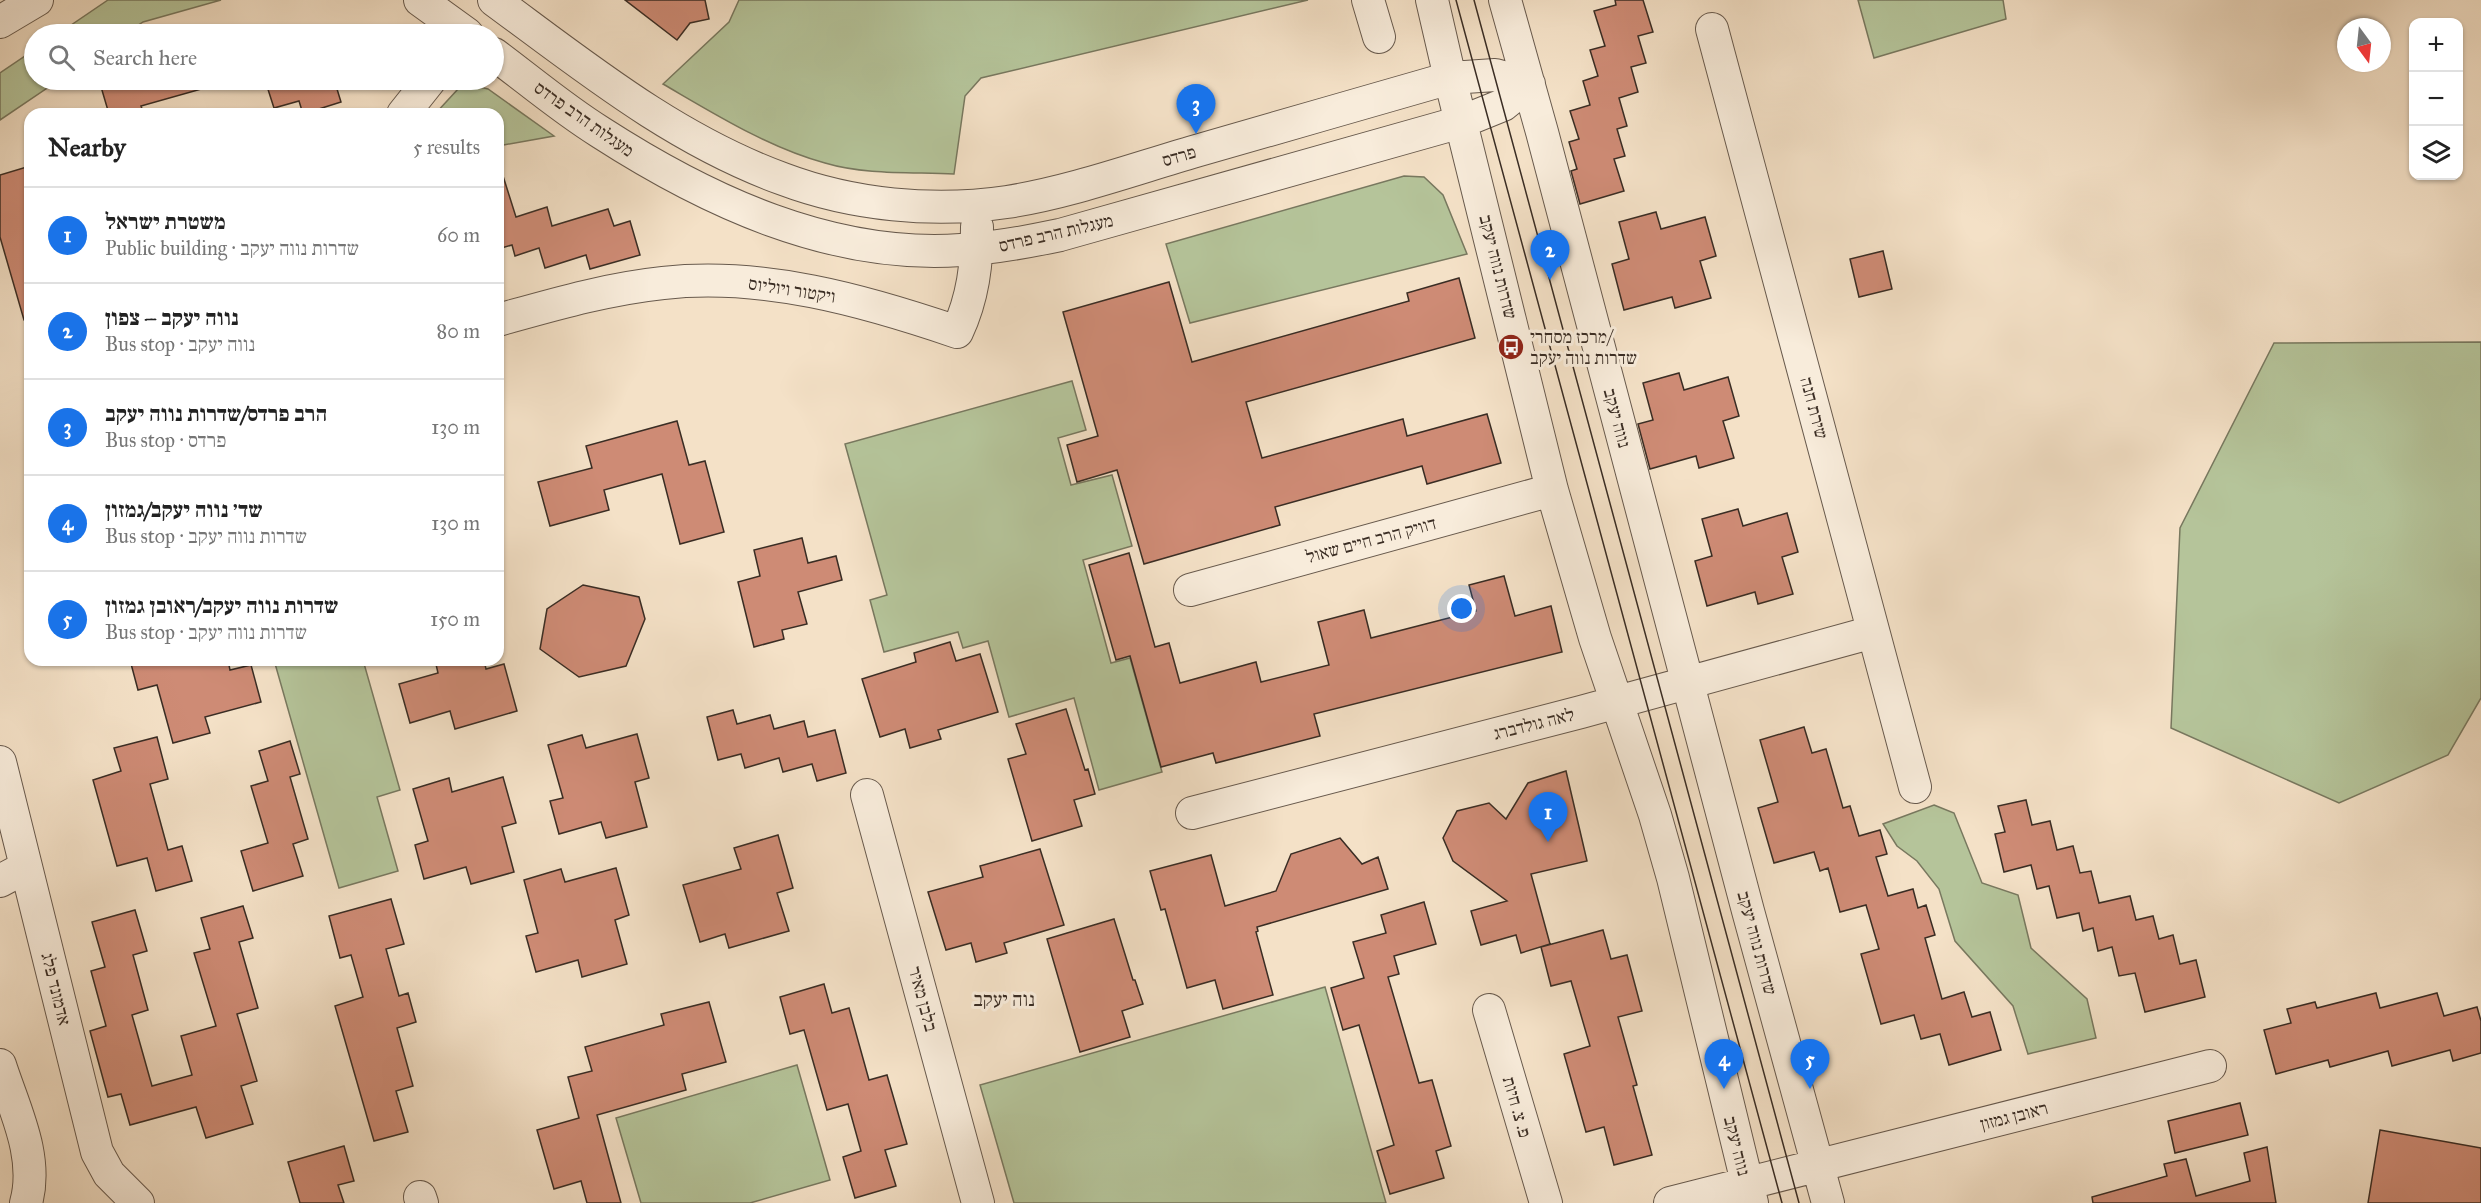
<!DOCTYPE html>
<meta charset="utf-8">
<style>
:root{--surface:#fff;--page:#f2f2f2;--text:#222;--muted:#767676;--line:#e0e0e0;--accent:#1a73e8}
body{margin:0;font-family:"IM FELL Great Primer","Frank Ruhl Libre",serif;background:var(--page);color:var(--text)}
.controls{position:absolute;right:18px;top:18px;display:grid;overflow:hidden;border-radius:12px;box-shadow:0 2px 4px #0004}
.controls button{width:54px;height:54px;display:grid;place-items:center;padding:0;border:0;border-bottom:2px solid var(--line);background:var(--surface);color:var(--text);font:30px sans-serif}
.compass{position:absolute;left:2337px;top:18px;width:54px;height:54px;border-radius:50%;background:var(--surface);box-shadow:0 2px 4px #0004;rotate:165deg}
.you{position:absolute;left:1462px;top:609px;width:21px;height:21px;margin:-15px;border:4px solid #fff;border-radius:50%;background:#1a73e8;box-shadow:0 0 0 9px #1a73e833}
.badge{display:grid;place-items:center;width:39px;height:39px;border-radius:50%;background:var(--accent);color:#fff;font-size:20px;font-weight:700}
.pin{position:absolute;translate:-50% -50px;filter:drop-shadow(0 2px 3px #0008)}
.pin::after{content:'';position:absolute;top:32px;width:21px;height:18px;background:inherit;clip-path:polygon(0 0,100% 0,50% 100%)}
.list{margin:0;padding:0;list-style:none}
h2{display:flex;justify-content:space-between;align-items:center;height:78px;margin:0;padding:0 24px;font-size:26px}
h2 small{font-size:20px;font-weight:400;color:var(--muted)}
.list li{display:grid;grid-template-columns:39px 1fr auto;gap:18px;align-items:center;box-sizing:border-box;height:96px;padding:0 24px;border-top:2px solid var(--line)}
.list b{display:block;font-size:22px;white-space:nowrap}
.list p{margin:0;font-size:20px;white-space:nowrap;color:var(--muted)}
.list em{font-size:20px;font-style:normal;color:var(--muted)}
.icon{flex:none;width:33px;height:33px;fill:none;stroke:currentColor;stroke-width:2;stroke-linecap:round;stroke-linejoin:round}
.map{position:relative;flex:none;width:2481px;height:1203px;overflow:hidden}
.search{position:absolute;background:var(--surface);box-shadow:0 2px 4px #0004;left:24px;top:24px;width:480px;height:66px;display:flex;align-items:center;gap:15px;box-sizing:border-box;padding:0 21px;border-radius:33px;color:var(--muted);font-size:22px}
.panel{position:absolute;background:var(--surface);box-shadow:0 2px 4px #0004;left:24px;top:108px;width:480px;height:558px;border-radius:18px}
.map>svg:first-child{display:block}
.green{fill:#b5c49a;stroke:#78785f;stroke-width:1.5}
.building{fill:#ce8b75;stroke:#3a2d24;stroke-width:1.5}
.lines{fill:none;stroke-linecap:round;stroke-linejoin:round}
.minor-casing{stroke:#685a4d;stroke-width:34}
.minor{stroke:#f8ecdb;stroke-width:32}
.tram{stroke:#3a2d24;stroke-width:1.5}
.labels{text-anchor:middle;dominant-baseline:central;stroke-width:6;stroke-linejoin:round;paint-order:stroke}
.street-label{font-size:18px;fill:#3a2d24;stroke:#f8ecdb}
.poi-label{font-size:18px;fill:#3a2d24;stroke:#f8ecdb;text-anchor:start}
.neighbourhood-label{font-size:20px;fill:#3a2d24;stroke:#f8ecdb}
</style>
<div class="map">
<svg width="2481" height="1203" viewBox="0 0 2481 1203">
<rect width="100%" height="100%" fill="#f4e1c7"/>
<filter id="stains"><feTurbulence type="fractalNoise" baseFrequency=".00333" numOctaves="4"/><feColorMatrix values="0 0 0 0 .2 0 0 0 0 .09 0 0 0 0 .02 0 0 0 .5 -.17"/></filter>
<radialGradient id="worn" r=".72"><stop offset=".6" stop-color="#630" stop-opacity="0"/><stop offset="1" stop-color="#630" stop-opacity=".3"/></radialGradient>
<path class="green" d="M 108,0 L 221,0 L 143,22 L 125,34 L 58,34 Z
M 739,0 L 1308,0 L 981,78 L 965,96 L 954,174 C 912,172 865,175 825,163 C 769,148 713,113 663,84 L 729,22 Z
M 1858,0 L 2003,0 L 2006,19 L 1874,58 Z
M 34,50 L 34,80 L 59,80 L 0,120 L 0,73 Z
M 472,85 L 488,89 L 554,136 L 498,146 L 498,114 L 435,114 L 459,88 Z
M 1404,176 L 1424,177 L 1443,195 L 1467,254 L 1190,323 L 1166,244 Z
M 2481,342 L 2481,698 L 2448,755 L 2339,803 L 2171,728 L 2180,528 L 2274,343 Z
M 1072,381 L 1086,430 L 1058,438 L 1071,485 L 1112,475 L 1132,546 L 1083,560 L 1111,663 L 1130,658 L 1162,772 L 1099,790 L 1074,698 L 1009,717 L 988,641 L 963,648 L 958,632 L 884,652 L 870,600 L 887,595 L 845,444 Z
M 274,660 L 363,660 L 400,790 L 377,797 L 398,871 L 339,888 Z
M 1934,805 L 1954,813 L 1982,883 L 2018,895 L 2031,948 L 2087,999 L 2096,1038 L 2028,1054 L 2013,1006 L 1955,941 L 1939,889 L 1917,861 L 1897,846 L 1883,824 Z
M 1325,987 L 1386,1203 L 1014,1203 L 980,1085 Z
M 797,1065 L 830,1180 L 750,1203 L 641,1203 L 616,1118 Z"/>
<path class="building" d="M 625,0 L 705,0 L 709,19 L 690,23 L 677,40 Z
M 1615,0 L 1643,0 L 1653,32 L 1638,36 L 1646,63 L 1631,67 L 1638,92 L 1619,98 L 1627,126 L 1617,129 L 1625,156 L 1614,159 L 1624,191 L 1580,204 L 1571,171 L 1577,169 L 1569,142 L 1579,139 L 1570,111 L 1590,105 L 1583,81 L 1598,76 L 1590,50 L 1605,46 L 1594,11 L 1616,5 Z
M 99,80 L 211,80 L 212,86 L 141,106 L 144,114 L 109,114 Z
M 265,80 L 350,80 L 351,85 L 337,89 L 341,102 L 303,114 L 299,101 L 274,108 Z
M 30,166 L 30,319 L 24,320 L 0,237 L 0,175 Z
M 503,176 L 516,217 L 547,207 L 552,226 L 608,209 L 614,226 L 630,221 L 640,255 L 590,269 L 586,255 L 545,268 L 539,248 L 515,256 L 512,245 L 498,249 L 498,177 Z
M 1656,212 L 1661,229 L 1705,217 L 1716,256 L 1700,261 L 1711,298 L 1675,308 L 1672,297 L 1624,310 L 1612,264 L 1629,259 L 1619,222 Z
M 1883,251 L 1892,289 L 1859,297 L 1850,259 Z
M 1459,278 L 1475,338 L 1246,402 L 1262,458 L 1403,419 L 1407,436 L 1487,414 L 1501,463 L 1427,484 L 1422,466 L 1275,507 L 1280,525 L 1144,564 L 1117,470 L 1077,482 L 1067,445 L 1098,436 L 1063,312 L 1169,282 L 1192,362 L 1409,301 L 1407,293 Z
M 1679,373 L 1684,390 L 1728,377 L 1739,416 L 1723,421 L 1734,458 L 1699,468 L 1696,456 L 1650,469 L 1638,424 L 1653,420 L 1643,383 Z
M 677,421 L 689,465 L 705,461 L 724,532 L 680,544 L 662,474 L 604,490 L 609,510 L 550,526 L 538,482 L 592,468 L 586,446 Z
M 1738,509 L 1743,526 L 1787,513 L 1798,552 L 1782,557 L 1793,594 L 1758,604 L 1755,592 L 1707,606 L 1695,561 L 1712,556 L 1702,519 Z
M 802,538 L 808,563 L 836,556 L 842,580 L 798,592 L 807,624 L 782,630 L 784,639 L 754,647 L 738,582 L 760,576 L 754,550 Z
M 1129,553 L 1155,647 L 1169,643 L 1180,683 L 1256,662 L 1261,682 L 1329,665 L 1318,622 L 1364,610 L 1371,638 L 1476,611 L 1469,585 L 1504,576 L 1515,616 L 1551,606 L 1562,652 L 1314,714 L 1320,736 L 1216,763 L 1213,753 L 1161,767 L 1130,656 L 1116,660 L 1089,565 Z
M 583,585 L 639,597 L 645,619 L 626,666 L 579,677 L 540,649 L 547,609 Z
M 950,642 L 956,661 L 980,654 L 998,712 L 938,730 L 941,739 L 910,748 L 905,729 L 880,737 L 862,679 L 916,662 L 914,653 Z
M 130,660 L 228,660 L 230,670 L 251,665 L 261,702 L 205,717 L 210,733 L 173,743 L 157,685 L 138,690 Z
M 435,660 L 484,660 L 486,669 L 504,664 L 517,711 L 455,729 L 450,711 L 410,723 L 399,684 L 438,673 Z
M 1066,709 L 1085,770 L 1088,769 L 1095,794 L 1074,800 L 1082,826 L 1032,841 L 1008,759 L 1026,754 L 1016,724 Z
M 733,710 L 737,724 L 770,715 L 774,729 L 804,721 L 808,737 L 835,730 L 846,773 L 817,781 L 812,764 L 783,772 L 779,758 L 745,768 L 741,754 L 718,760 L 707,717 Z
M 1804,727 L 1812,753 L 1826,749 L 1843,808 L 1850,806 L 1859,836 L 1880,830 L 1887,854 L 1876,857 L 1888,896 L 1913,889 L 1918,908 L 1926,905 L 1935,935 L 1925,938 L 1942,999 L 1964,992 L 1972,1017 L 1990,1012 L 2001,1050 L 1949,1065 L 1940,1034 L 1921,1039 L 1914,1015 L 1881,1024 L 1861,954 L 1879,949 L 1866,905 L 1840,912 L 1828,868 L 1820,871 L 1814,852 L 1774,863 L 1758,808 L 1778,802 L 1760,740 Z
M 637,734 L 649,778 L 635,782 L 647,827 L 606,838 L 601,822 L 559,834 L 550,801 L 563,798 L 548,745 L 582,735 L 586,748 Z
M 157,737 L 168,779 L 150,784 L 168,850 L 182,846 L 192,881 L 156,891 L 147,858 L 117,866 L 93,780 L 121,771 L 114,748 Z
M 290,741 L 300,774 L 290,777 L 308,839 L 293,844 L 303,876 L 253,891 L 241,851 L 268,843 L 251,786 L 268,781 L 259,751 Z
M 1566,771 L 1587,861 L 1531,874 L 1550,944 L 1521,953 L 1516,935 L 1481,945 L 1471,911 L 1507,901 L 1453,861 L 1443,838 L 1457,811 L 1489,803 L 1506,819 L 1528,783 Z
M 503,777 L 516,823 L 502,827 L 514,872 L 471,884 L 466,867 L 424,879 L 415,845 L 428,841 L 413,789 L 449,778 L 452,792 Z
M 2026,800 L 2032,825 L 2050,821 L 2057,850 L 2073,846 L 2080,873 L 2091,871 L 2099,903 L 2130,896 L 2136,920 L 2153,916 L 2159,939 L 2173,935 L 2180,964 L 2196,960 L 2205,997 L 2145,1012 L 2135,973 L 2119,976 L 2112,947 L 2098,951 L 2093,928 L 2083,931 L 2079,913 L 2057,918 L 2049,886 L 2037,889 L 2031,865 L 2004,872 L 1995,834 L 2005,832 L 1998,806 Z
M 778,835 L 793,888 L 777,893 L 789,931 L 729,948 L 725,934 L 700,942 L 683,885 L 741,869 L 734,848 Z
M 1340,838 L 1362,864 L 1378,857 L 1388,889 L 1257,927 L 1258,931 L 1256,932 L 1273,995 L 1223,1009 L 1215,980 L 1187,988 L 1165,909 L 1161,910 L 1150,871 L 1211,855 L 1225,906 L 1276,891 L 1291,854 Z
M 1040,849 L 1064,925 L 1004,943 L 1007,953 L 976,962 L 971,943 L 946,950 L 928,892 L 983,877 L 980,866 Z
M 616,868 L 629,915 L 615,920 L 627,964 L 582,977 L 578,960 L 536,972 L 526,936 L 538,933 L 524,880 L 561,869 L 565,882 Z
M 391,899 L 404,944 L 386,949 L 399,996 L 408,993 L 416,1022 L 397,1028 L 413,1086 L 396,1091 L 408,1132 L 374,1141 L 335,1006 L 363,997 L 351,955 L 340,958 L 329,916 Z
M 1424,902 L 1436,944 L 1394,956 L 1399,974 L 1388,977 L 1419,1083 L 1432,1080 L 1451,1146 L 1436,1151 L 1444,1178 L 1390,1194 L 1377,1151 L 1394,1145 L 1359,1025 L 1343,1030 L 1331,988 L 1364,978 L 1353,942 L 1386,933 L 1381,915 Z
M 243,906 L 253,938 L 239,942 L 258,1008 L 237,1014 L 257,1081 L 241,1086 L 253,1124 L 206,1138 L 196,1107 L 130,1125 L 121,1094 L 108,1097 L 90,1031 L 106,1026 L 91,971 L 105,967 L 92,922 L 135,910 L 147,951 L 133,955 L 148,1010 L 132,1015 L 152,1086 L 192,1075 L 181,1036 L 216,1026 L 194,953 L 210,949 L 201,918 Z
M 1114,919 L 1133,980 L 1135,980 L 1143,1004 L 1122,1011 L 1130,1037 L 1080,1052 L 1047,939 Z
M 1603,930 L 1611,959 L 1627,955 L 1642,1011 L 1618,1017 L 1637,1085 L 1633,1086 L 1652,1155 L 1614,1165 L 1604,1127 L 1586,1132 L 1564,1054 L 1590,1046 L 1571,981 L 1551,986 L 1541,947 Z
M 824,984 L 832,1013 L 849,1008 L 869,1080 L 887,1075 L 907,1144 L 885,1150 L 896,1186 L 855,1198 L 843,1157 L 861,1151 L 848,1104 L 827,1110 L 804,1030 L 790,1034 L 780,997 Z
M 2376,993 L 2380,1008 L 2437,993 L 2444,1016 L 2477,1007 L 2481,1021 L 2481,1053 L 2453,1061 L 2450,1050 L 2392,1066 L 2388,1051 L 2330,1067 L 2328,1060 L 2276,1074 L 2264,1030 L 2291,1023 L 2287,1009 L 2315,1002 L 2317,1008 Z
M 709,1002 L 726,1062 L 682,1074 L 686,1090 L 597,1115 L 621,1203 L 587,1203 L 581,1181 L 554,1189 L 537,1130 L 579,1118 L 568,1077 L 592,1071 L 585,1047 L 664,1025 L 661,1014 Z
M 2240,1103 L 2248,1135 L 2175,1153 L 2168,1121 Z
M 2380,1130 L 2481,1148 L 2481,1203 L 2368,1203 Z
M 344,1146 L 354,1181 L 338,1185 L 344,1203 L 300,1203 L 288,1162 Z
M 2267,1147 L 2276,1203 L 2093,1203 L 2092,1197 L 2167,1176 L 2164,1164 L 2186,1159 L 2196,1196 L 2250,1181 L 2244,1153 Z"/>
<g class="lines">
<g class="minor-casing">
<path id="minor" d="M 420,0 L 467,34
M 494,0 C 585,67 675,140 783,179 C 852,205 933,213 1007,202 C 1071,192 1134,169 1196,151 C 1281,127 1365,102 1450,78 L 1495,75 L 1529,84
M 1368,0 L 1379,37
M 1432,0 L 1450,78 L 1552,490 L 1595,638 L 1655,815 L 1673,878 L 1752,1203
M 1505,0 L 1542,132 L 1748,911 L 1828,1203
M 0,22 L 37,0
M 1712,29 L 1915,787
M 494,54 C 529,80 563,109 600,132 C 707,201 831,259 961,250 C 995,248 1027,242 1060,235 L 1461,122 L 1503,105 L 1529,84
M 403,114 L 430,80
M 498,320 C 552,305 606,289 663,283 C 763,272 863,300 957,332 C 973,298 977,264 977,227
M 1190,590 L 1552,490
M 0,762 L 97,1152 L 109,1174 L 138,1203
M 867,795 L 978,1203
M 1192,813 L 1581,712 L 1873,632
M 0,881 L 26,867
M 1489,1010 L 1546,1203
M 0,1065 C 14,1109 39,1156 26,1203
M 420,1197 L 422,1203
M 1670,1203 L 2210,1066"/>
</g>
<use href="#minor" class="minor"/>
<path class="tram" d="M 1456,0 L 1782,1203
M 1474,0 L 1799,1203"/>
</g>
<defs>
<g id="bus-disc" transform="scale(1.35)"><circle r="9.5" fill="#8f2418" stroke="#f8ecdb"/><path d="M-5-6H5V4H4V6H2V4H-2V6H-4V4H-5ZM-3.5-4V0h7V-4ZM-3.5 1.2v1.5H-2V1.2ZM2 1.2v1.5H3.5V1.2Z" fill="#fff"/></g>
</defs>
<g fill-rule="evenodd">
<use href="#bus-disc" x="1511" y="347"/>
</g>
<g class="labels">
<g class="street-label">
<text transform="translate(584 119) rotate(35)">מעגלות הרב פרדס</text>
<text transform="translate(1179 156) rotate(-16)">פרדס</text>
<text transform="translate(1056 233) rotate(-13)">מעגלות הרב פרדס</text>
<text transform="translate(1498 267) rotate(76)">שדרות נווה יעקב</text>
<text transform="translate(792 290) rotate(9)">ויקטור ויוליוס</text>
<text transform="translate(1814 408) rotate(75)">שירת חנה</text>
<text transform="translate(1617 418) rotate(75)">נווה יעקב</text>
<text transform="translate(1371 540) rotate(-15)">דוויק הרב חיים שאול</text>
<text transform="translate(1534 724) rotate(-14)">לאה גולדברג</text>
<text transform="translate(1757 943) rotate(75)">שדרות נווה יעקב</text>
<text transform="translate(56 989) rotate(76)">אדמונד פלג</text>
<text transform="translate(923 999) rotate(75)">בלבן מאיר</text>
<text transform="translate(1517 1107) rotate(74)">פ. צ. חיות</text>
<text transform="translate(2014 1116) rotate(-14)">ראובן גמזון</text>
<text transform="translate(1737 1146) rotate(76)">נווה יעקב</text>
</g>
<g class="poi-label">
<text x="1530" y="337">מרכז מסחרי/<tspan x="1530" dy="21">שדרות נווה יעקב</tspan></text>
</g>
<g class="neighbourhood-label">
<text x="1004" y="999">נוה יעקב</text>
</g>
</g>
<rect width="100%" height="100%" filter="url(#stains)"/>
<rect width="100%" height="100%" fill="url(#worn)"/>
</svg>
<div class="controls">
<button>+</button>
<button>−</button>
<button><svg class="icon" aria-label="layers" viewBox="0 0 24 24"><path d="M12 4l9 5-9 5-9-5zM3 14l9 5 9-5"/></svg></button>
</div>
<svg class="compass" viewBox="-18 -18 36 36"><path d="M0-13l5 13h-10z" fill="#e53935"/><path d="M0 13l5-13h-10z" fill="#767676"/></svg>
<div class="you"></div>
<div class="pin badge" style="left:1548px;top:842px">1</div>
<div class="pin badge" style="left:1550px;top:280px">2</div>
<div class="pin badge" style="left:1196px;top:134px">3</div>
<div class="pin badge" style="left:1724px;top:1089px">4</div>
<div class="pin badge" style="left:1810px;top:1089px">5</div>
<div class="search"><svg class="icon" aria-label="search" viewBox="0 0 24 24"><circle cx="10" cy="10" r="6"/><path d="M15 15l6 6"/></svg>Search here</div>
<section class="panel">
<h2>Nearby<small>5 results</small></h2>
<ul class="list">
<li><span class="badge">1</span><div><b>משטרת ישראל</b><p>Public building · שדרות נווה יעקב</p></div><em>60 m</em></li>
<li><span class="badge">2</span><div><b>נווה יעקב – צפון</b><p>Bus stop · נווה יעקב</p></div><em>80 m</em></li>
<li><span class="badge">3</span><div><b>הרב פרדס/שדרות נווה יעקב</b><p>Bus stop · פרדס</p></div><em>130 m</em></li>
<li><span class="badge">4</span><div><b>שד׳ נווה יעקב/גמזון</b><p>Bus stop · שדרות נווה יעקב</p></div><em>130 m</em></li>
<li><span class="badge">5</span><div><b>שדרות נווה יעקב/ראובן גמזון</b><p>Bus stop · שדרות נווה יעקב</p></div><em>150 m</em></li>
</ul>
</section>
</div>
